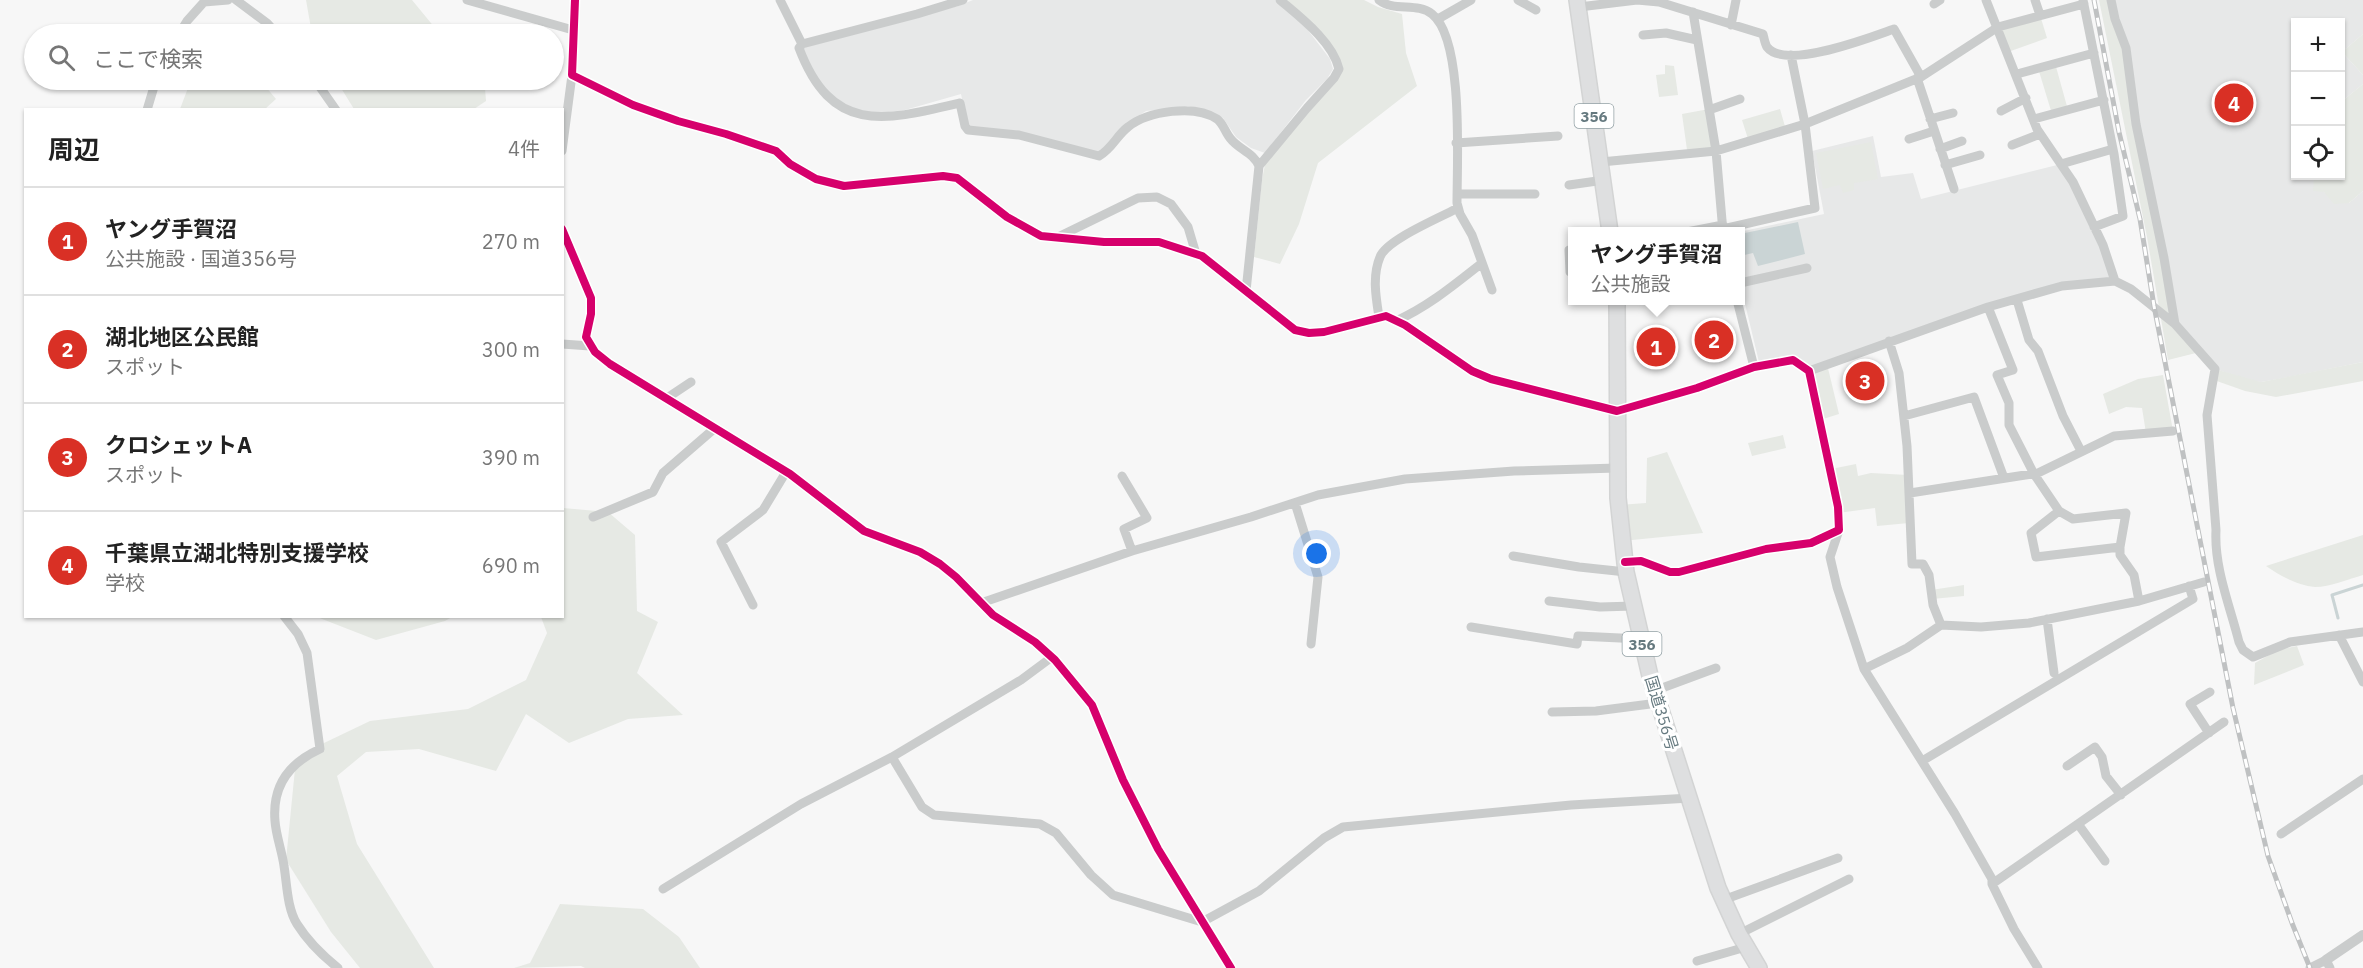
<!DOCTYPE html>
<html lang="ja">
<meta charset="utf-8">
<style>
:root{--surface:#fff;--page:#f6f6f6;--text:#222;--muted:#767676;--line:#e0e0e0;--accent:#d93025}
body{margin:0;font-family:"IBM Plex Sans","Noto Sans JP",sans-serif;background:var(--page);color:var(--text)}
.controls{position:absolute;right:18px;top:18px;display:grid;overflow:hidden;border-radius:0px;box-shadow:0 2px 4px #0004}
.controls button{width:54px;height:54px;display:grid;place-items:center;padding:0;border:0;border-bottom:2px solid var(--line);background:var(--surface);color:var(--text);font:30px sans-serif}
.you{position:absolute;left:1317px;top:554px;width:21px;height:21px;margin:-15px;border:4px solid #fff;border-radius:50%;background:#1a73e8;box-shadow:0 0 0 9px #1a73e833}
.badge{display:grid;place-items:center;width:39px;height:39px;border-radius:50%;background:var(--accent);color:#fff;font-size:20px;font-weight:700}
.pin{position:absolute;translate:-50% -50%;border:3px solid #fff;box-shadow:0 2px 6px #0006}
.popup{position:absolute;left:1568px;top:227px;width:177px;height:78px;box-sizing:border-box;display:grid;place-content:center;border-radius:0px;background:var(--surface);filter:drop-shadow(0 2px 4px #0005);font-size:20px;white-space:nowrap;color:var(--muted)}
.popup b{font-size:22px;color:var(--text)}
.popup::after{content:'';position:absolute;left:50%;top:100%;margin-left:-12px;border:12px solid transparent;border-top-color:var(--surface)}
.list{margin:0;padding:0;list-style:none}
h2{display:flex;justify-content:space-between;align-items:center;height:78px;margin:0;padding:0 24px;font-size:26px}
h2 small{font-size:20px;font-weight:400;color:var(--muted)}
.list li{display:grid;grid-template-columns:39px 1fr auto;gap:18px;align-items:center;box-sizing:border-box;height:108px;padding:0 24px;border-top:2px solid var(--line)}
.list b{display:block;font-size:22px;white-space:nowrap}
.list p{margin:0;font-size:20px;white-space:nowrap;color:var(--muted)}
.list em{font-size:20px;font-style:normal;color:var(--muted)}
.icon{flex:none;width:33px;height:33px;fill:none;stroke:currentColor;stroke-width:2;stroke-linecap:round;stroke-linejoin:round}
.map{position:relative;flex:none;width:2363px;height:968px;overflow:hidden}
.search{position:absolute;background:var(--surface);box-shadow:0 2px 4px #0004;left:24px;top:24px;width:540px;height:66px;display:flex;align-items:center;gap:15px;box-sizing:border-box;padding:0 21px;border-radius:33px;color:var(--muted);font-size:22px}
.panel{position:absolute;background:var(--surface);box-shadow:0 2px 4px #0004;left:24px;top:108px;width:540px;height:510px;border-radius:0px}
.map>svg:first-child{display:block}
.built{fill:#e7e8e8}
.green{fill:#e6e9e4}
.water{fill:#cad4d5}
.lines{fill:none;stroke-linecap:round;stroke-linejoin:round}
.stream{stroke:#cad4d5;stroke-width:3}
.trunk-casing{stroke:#d3d4d4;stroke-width:18}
.minor{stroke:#cacccc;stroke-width:9}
.tertiary{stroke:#cacccc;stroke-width:10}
.trunk{stroke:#dedfe0;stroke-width:15}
.rail-casing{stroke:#bfc1c2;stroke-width:5}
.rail{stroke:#fff;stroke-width:3;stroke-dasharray:9;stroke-linecap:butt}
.cycleway-casing{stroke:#fff;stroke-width:11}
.cycleway{stroke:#d6006c;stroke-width:8}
.labels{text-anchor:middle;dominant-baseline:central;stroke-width:6;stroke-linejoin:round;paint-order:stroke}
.shield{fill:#fff;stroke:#93a1a5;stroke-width:1.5}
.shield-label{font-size:15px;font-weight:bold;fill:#65797f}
.street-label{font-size:16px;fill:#65797f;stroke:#fff}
</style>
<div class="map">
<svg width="2363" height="968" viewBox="0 0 2363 968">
<rect width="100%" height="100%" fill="#f7f7f7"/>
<path class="built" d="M 973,0 L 1275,0 L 1304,25 L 1330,59 L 1333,69 L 1327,79 L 1306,100 L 1265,153 L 1251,148 L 1236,137 L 1223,118 L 1188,106 L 1146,111 L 1122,127 L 1104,150 L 1098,152 L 973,127 L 968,125 L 961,94 L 905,110 L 880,113 L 862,111 L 842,104 L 827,92 L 815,76 L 802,48 L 958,6 Z
M 2111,0 L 2363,0 L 2363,34 L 2342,52 L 2363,75 L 2363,84 L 2341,102 L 2340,22 L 2296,22 L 2296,176 L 2314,176 L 2313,178 L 2324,192 L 2349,203 L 2363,191 L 2363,362 L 2284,378 L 2261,382 L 2252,381 L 2215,369 L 2175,324 Z
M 1873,136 L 1881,177 L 1913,173 L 1921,199 L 2061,164 L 2115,281 L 2062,286 L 1809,371 L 1793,360 L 1759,362 L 1740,283 L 1739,232 L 1824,214 L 1812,151 Z"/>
<path class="green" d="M 306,0 L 412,0 L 440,34 L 312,34 Z
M 1284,0 L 1364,0 L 1378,7 L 1402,14 L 1406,53 L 1417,86 L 1318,163 L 1299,224 L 1280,264 L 1254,257 L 1262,180 L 1266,159 L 1336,72 L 1333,52 Z
M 2099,0 L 2111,0 L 2126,48 L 2175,324 L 2200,352 L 2168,360 L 2147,237 Z
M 2040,15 L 2047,38 L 2008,52 L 1998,27 Z
M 2363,34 L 2363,75 L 2342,52 Z
M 2055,63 L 2068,110 L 2052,114 L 2038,68 Z
M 1665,65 L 1674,66 L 1678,95 L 1659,97 L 1656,75 L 1665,74 Z
M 191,80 L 260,80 L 276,99 L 265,109 L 180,109 Z
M 336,80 L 477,80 L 485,88 L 486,101 L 474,109 L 354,109 Z
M 2363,84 L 2363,191 L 2349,203 L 2334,204 L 2324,192 L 2313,191 L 2314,176 L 2340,176 L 2341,102 Z
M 1709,109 L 1716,151 L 1687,150 L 1682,114 Z
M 1780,109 L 1786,130 L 1749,142 L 1742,120 Z
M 1871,142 L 1878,179 L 1854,183 L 1854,190 L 1843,193 L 1840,185 L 1823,189 L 1816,153 Z
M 2363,362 L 2363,381 L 2276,397 L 2245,391 L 2214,380 L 2215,369 L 2261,382 Z
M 1827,364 L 1839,414 L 1820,420 L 1809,371 Z
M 2163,375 L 2173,431 L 2146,433 L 2142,408 L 2126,407 L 2109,414 L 2103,394 L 2138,379 Z
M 1783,435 L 1786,448 L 1752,456 L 1748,443 Z
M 1667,452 L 1703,533 L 1622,541 L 1619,505 L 1646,503 L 1647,458 Z
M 1856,464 L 1858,476 L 1871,473 L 1908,475 L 1909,523 L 1877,526 L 1875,508 L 1838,513 L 1831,469 Z
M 563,508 L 608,512 L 635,535 L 637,611 L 658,622 L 637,673 L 683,715 L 628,719 L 569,743 L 526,714 L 496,771 L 419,749 L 366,752 L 337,776 L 357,844 L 434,968 L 360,968 L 331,932 L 286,860 L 295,769 L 324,743 L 370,721 L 468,709 L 526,680 L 547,633 L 541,617 L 562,616 Z
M 2363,535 L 2363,575 C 2349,579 2330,587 2315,587 C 2298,586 2279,575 2266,566 Z
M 1964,585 L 1964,596 L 1932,599 L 1931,590 Z
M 317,617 L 452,617 L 445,621 L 376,640 Z
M 2297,646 L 2304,665 L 2254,685 L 2255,663 L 2278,650 Z
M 560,904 L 643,909 L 679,937 L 700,968 L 585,968 L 581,966 L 514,968 L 530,963 Z"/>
<path class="water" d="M 1798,222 L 1805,254 L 1758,266 L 1753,253 L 1740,256 L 1740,234 Z"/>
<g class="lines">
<path class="stream" d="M 2338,618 L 2332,595 L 2363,585"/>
<g class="trunk-casing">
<path id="trunk" d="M 1577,0 L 1610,232
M 1617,300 L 1618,498 L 1626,572 L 1650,676 L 1718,888 L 1739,934 L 1759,968"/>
</g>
<path class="minor" d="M 236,0 L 267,23 L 277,34
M 467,0 L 573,30
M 575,0 L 572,75 L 633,105 L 678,121 L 726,134 L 776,151 L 790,164 L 816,179 L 844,186 L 943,176 L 957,178 L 1007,217 L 1041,236 L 1104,242 L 1159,242 L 1202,256 L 1295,330 L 1309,333 L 1324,332 L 1386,316 L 1405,325 L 1472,371 L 1491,379 L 1617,411 L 1697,388 L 1754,367 L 1793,360 L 1809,371 L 1838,507 L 1839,530 L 1811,543 L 1766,549 L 1679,572 L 1670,572 L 1641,561 L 1625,562
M 780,0 L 802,44 L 917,14 L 963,0
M 1379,0 C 1394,12 1417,2 1432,14 C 1464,39 1457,162 1457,203 L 1460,214 L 1472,235 L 1492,290
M 1518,0 L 1536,10
M 1986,0 L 2037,129 L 2073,182 L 2103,245 L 2115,281
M 2035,0 L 2040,15
M 2083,0 L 2114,154 L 2123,216 L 2094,227
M 2111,0 L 2115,19 L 2126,48 L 2136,124 L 2164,258 L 2175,324 L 2215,369 L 2207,415 L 2216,530 C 2214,568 2230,606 2239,642 L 2243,650 L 2253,657 L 2290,642 L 2363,632
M 1934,4 L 1940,0
M 1579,7 L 1637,0 L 1659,2 L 1763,34 C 1764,38 1765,44 1767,47 C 1785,71 1871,37 1894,29 L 1921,77
M 1693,12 L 1716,151 L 1723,232
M 1438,19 L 1471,0
M 1731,25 L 1736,0
M 179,34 L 187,21 L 204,2 L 228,0
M 1643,35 L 1666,33 L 1697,40
M 802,44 L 799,48 C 832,135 884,121 960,103 L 965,126 L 968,130 L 1019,135 L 1099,156 C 1112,149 1117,135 1128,127 C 1148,111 1195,104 1217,119 C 1223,123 1225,132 1230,138 C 1239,150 1253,152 1259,166 L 1246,291
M 2017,74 L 2094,53
M 1917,78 L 1954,189
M 315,80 L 336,110
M 147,110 L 156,80
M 1709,110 L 1740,99
M 2001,111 L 2026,98
M 1930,119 L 1953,113
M 2034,119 L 2104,100
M 1909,139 L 1934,131
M 1456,143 L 1558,136
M 2012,145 L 2040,134
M 1940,149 L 1962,141
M 562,151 L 572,75
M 1601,162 L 1716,151 L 1805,124 L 1921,77 L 1998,27 L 2084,4
M 2061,164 L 2113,149
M 1945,165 L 1980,155
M 1259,166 L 1307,108 L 1334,78 L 1339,69 C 1333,42 1300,17 1280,0
M 1569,185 L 1604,180
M 1457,194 L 1535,194
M 562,229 L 591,298 L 591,314 L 586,337 L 595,352 L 610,364 L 790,474 L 864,531 L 920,552 L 940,564 L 956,577 L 993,615 L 1035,642 L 1055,660 L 1092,705 L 1123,780 L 1158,849 L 1231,968
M 1723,229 L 1815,208 L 1805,124 L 1791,55
M 1687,232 L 1723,225
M 1058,237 L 1138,198 L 1157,197 L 1171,204 L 1188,227 L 1196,254
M 1570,272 L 1569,250 L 1572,249
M 1740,283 L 1807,268
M 1737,300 L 1754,367
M 2017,300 L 2029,340 L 2038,351 L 2063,416 L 2081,451
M 1988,307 L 2013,370 L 1997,375 L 2009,403 L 2009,425 L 2034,474 L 2059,511 L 2031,533 L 2036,557 L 2120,547 L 2126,513 L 2073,519 L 2059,511
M 1379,317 C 1376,298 1372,276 1380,257 C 1386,240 1441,217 1458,208
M 1396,321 C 1429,306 1454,285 1482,263
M 1889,341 L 1899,373 L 1907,446 L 1912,564 L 1923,564 L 1929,575 L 1933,605 L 1941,625
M 562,344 L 590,346
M 1809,371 L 1988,307 L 2062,286 L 2115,281 L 2131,289 L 2175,324
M 667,398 L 691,382
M 1904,416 L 1974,397 L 2004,478
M 1122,476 L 1147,518 L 1124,529 L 1132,551
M 1910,493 L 2038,473 L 2114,436 L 2173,431
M 1295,503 L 1318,577 L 1311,644
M 593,517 L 653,492 L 663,473 L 715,428
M 1839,530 L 1830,557 L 1837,587 L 1864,669 L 1955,814 L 1992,879 L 1992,884 L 2014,929 L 2038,968
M 2120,547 L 2120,555 L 2134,575 L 2139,601
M 1513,556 L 1579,567 L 1626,572
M 1549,601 L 1600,607 L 1634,606
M 981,603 L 1132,551 L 1251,517 L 1318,495 L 1405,479 L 1514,471 L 1617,468
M 753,605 L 721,542 L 763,510 L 786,472
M 284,616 L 298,634 L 307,653 L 320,749 C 289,763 272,786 275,821 C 276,836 282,851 284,866 C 287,884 287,908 297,924 C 307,940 323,956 338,968
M 2047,619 L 2054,673
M 1471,627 L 1577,644 L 1578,636 L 1641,639
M 2339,635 L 2363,682
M 1864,669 L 1907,648 L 1941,625 L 1981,627 L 2029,623 L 2139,601 L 2204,582
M 1654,691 L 1716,668
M 1552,712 L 1596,711 L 1658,703
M 2209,733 L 2190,704 L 2210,692
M 892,757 L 922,807 L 934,815 L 1040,824 L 1056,833 L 1091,875 L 1113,895 L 1202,922 L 1259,891 L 1324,838 L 1343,827 L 1571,805 L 1690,798
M 1922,761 L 2193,599 L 2189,586
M 2067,766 L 2095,747 L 2102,757 L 2106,776 L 2121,795
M 2078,824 L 2105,861
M 2281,834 L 2363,779
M 1992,884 L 2224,722
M 663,889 L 801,804 L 892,757 L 1021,680 L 1052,657
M 1723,900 L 1838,858
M 1739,934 L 1849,879
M 1697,961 L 1746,947
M 2310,968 L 2326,960 L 2330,968"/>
<path class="tertiary" d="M 2326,960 L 2363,935"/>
<use href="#trunk" class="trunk"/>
<g class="rail-casing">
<path id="rail" d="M 2094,0 L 2119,132 L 2140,219 L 2154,306 L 2233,708 L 2268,856 L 2292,923 L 2310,968"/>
</g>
<use href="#rail" class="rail"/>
<g class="cycleway-casing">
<path id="cycleway" d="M 575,0 L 572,75 L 633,105 L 678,121 L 726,134 L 776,151 L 790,164 L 816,179 L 844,186 L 943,176 L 957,178 L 1007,217 L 1041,236 L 1104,242 L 1159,242 L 1202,256 L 1295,330 L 1309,333 L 1324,332 L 1386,316 L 1405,325 L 1472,371 L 1491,379 L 1617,411 L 1697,388 L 1754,367 L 1793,360 L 1809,371 L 1838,507 L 1839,530 L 1811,543 L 1766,549 L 1679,572 L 1670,572 L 1641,561 L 1625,562
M 562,229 L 591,298 L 591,314 L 586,337 L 595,352 L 610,364 L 790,474 L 864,531 L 920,552 L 940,564 L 956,577 L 993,615 L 1035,642 L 1055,660 L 1092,705 L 1123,780 L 1158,849 L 1231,968"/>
</g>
<use href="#cycleway" class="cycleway"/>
</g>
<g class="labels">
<g class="shield">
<rect x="1574.5" y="104" width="39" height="24" rx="4.5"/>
<rect x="1622.5" y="632" width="39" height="24" rx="4.5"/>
</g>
<g class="shield-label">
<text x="1594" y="116">356</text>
<text x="1642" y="644">356</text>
</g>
<g class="street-label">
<text transform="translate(1662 713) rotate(73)">国道356号</text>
</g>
</g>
</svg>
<div class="controls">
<button>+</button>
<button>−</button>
<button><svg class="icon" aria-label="locate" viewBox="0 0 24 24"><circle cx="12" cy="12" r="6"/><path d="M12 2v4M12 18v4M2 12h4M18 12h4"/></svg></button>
</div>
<div class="you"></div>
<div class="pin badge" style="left:1656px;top:347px">1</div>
<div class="popup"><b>ヤング手賀沼</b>公共施設</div>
<div class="pin badge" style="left:1714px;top:340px">2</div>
<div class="pin badge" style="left:1865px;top:381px">3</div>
<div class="pin badge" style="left:2234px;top:103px">4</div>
<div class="search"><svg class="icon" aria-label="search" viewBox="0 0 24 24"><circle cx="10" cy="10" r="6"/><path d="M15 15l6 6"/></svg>ここで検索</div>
<section class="panel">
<h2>周辺<small>4件</small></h2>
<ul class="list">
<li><span class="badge">1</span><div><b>ヤング手賀沼</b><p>公共施設 · 国道356号</p></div><em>270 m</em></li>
<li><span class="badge">2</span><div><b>湖北地区公民館</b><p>スポット</p></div><em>300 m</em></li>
<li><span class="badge">3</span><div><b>クロシェットA</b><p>スポット</p></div><em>390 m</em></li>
<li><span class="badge">4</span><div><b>千葉県立湖北特別支援学校</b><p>学校</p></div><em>690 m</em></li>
</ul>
</section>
</div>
